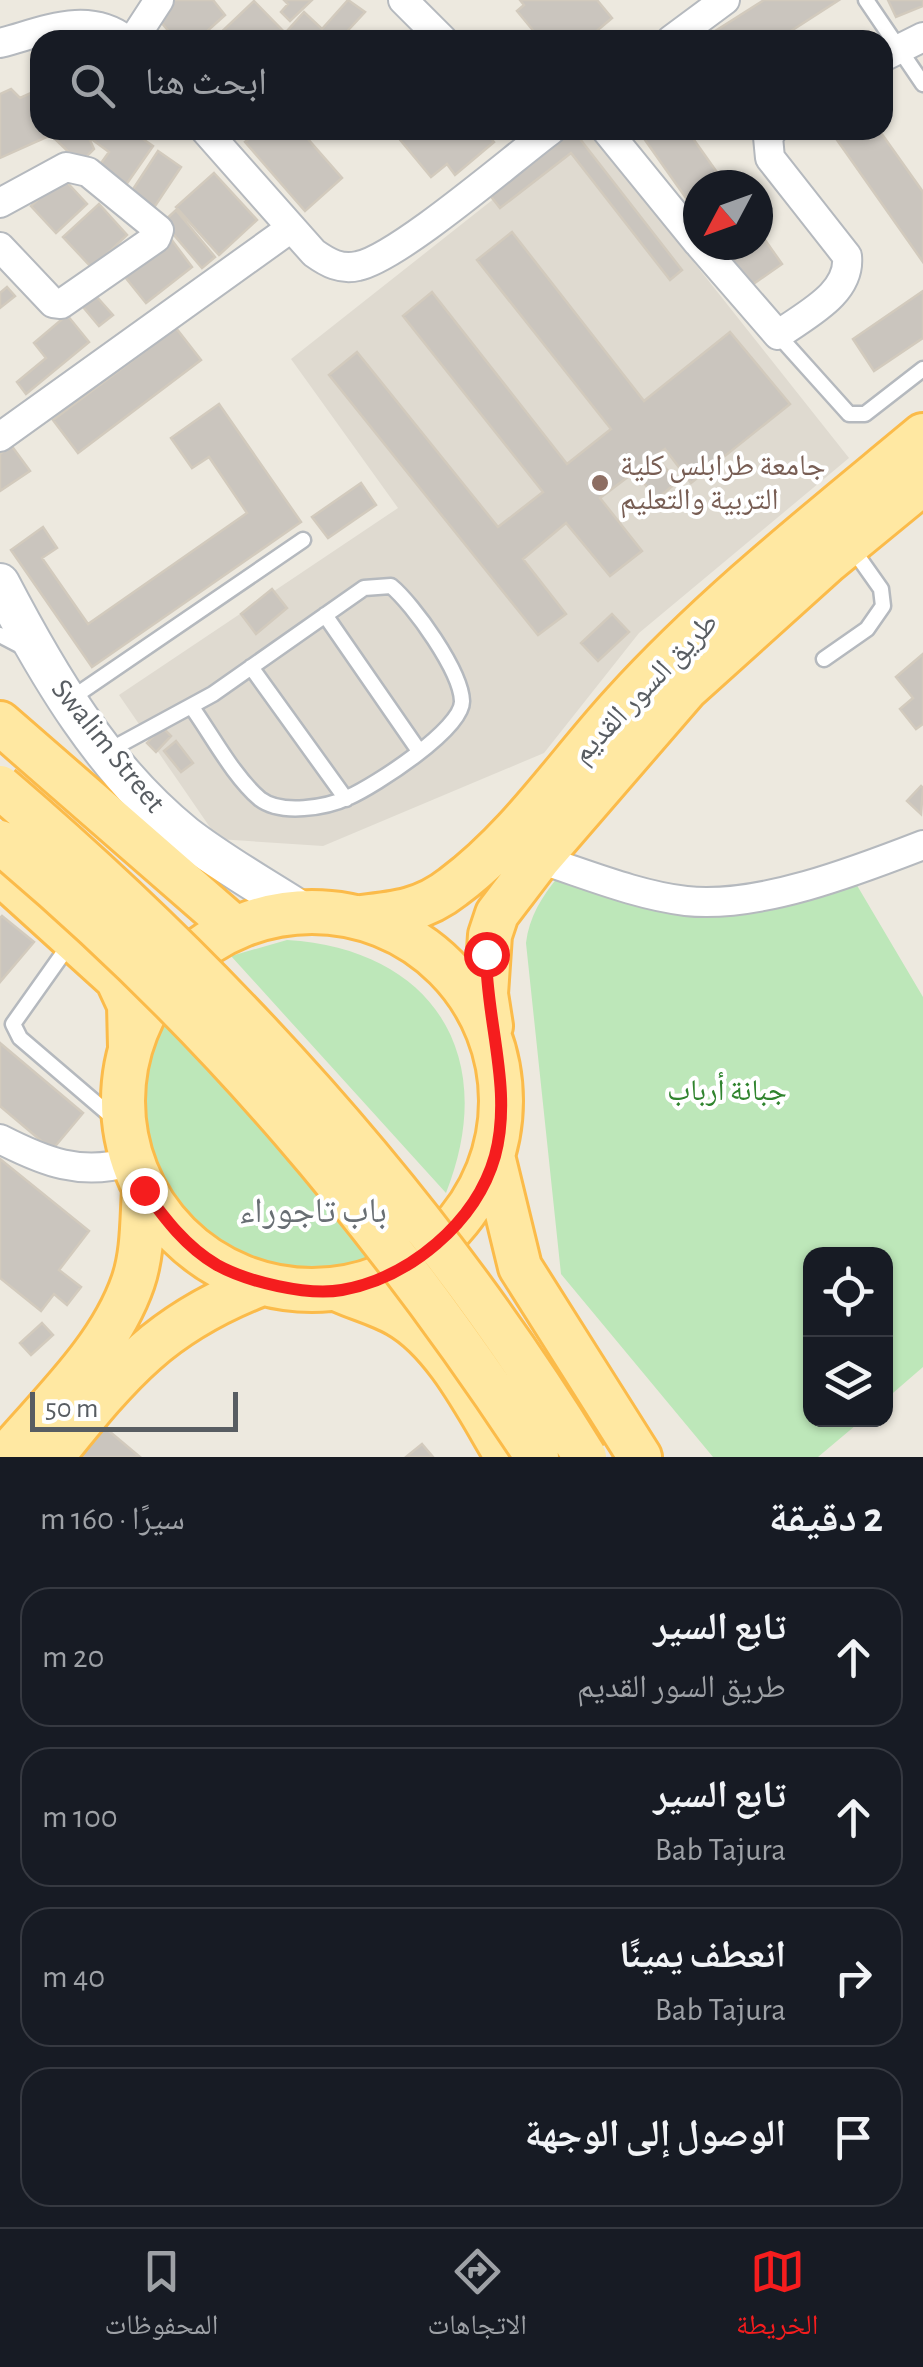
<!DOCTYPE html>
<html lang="ar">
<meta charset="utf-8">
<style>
:root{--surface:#171b24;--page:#20242c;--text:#f1f3f6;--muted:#9ea1a6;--line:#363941;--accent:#f51d1e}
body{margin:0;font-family:"Alegreya Sans","Noto Naskh Arabic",sans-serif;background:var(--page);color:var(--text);direction:rtl}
.controls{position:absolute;right:30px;bottom:30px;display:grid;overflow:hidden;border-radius:20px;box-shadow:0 2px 8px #0004}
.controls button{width:90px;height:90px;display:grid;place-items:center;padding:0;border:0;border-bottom:2px solid var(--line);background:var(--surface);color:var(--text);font:50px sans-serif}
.compass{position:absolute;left:683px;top:170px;width:90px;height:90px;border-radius:50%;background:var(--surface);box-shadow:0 2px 8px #0004;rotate:229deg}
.scale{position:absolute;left:30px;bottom:25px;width:208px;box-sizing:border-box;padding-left:10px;border:5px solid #585d62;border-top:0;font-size:28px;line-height:35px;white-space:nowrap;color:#585d62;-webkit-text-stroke:8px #fff;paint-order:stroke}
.stop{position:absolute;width:30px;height:30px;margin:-22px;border:8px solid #f51d1e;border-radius:50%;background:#fff}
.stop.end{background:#f51d1e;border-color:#fff;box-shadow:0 2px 10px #0008}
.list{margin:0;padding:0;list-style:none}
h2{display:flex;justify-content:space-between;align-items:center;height:130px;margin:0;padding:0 40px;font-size:42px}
h2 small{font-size:32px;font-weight:400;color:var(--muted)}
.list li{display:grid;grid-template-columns:65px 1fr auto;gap:30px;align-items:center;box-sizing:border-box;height:140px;margin:0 20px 20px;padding:0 20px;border:2px solid var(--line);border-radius:30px}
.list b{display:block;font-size:38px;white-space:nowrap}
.list p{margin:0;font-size:32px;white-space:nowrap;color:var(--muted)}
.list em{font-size:32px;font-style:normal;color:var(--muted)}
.icon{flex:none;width:55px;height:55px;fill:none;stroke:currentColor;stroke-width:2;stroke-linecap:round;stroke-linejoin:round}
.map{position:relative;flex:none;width:923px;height:1457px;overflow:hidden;direction:ltr}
.search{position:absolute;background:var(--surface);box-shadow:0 2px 8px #0004;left:30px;right:30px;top:30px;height:110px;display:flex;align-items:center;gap:25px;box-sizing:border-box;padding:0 35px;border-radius:30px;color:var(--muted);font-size:38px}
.sheet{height:770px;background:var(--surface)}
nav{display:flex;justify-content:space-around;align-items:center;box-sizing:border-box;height:140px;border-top:2px solid var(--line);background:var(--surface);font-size:28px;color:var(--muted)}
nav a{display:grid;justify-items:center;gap:5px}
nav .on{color:var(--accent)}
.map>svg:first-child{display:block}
.education{fill:#dfdad0}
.green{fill:#bde7b9}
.building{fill:#cac5be;stroke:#d2cabd;stroke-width:2.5}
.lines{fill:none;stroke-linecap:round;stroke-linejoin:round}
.service-casing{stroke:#b5b9be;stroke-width:19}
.minor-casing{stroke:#b5b9be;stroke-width:32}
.secondary-casing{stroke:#b5bac0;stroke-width:42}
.primary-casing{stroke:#fbbb4a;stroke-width:48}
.service{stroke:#fff;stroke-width:14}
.minor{stroke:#fff;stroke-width:28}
.secondary{stroke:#fff;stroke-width:38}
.primary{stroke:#ffe8a2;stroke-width:42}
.primary-bridge-casing{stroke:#fbbb4a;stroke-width:48;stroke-linecap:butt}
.primary-bridge{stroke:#ffe8a2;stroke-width:42}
.route{stroke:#f51d1e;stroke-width:12}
.education-dot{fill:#8d6e63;stroke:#fff;stroke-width:4}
.labels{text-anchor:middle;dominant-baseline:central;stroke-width:8;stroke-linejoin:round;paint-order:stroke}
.education-label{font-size:30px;fill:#785e54;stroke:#fff;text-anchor:start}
.street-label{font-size:30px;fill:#585d62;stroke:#fff}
.park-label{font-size:30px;fill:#30842e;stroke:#fff}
.quarter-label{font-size:35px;fill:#696f74;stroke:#fff}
</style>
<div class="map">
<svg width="923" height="1457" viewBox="0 0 923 1457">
<rect width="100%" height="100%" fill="#ede9df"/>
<path class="education" d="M 581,130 L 589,130 L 849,458 L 639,633 L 544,753 L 323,846 L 218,839 L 119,695 L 398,508 L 291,359 Z"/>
<path class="green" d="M 559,876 L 683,910 L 855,882 L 923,997 L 923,1367 L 886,1399 L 886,1254 L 810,1254 L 810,1420 L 862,1420 L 818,1457 L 713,1457 L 561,1274 L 526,943 C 529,917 542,896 559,876 Z
M 287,940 C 434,949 500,1057 446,1193 L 231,956 Z
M 169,1008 L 385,1257 C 341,1269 282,1278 239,1259 C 144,1216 117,1094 169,1008 Z"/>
<path class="building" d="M 172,0 L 213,0 L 225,15 L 205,33 L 207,40 L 176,40 L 155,15 Z
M 284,0 L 312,0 L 290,21 L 281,12 L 288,4 Z
M 348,0 L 365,12 L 339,40 L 299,40 L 288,30 L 304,12 L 322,29 Z
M 520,0 L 597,0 L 612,18 L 586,40 L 541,40 L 517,11 L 524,5 Z
M 764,0 L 839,0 L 777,40 L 701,40 Z
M 888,0 L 923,0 L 923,6 L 896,17 Z
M 254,1 L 292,40 L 213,40 Z
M 11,89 L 20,98 L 40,89 L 40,130 L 91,130 L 87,134 L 94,149 L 80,163 L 51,135 L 0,158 L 0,94 Z
M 96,130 L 130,130 L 153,146 L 121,192 L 94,173 L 109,152 L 90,138 Z
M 259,130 L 300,130 L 342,178 L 305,211 L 245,142 Z
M 392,130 L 484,130 L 494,142 L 455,175 L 447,164 L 431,177 Z
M 573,130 L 682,270 L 670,280 L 571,153 L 500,208 L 489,194 Z
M 638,130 L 687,130 L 726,185 L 698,185 L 698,215 Z
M 830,130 L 879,130 L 923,192 L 923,262 Z
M 158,151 L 181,167 L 151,212 L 128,197 Z
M 214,173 L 257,220 L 219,255 L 176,207 Z
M 62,177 L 87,204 L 56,233 L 31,206 Z
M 99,204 L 127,235 L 92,268 L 63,237 Z
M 176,210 L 215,257 L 202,268 L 163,222 Z
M 758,230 L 782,264 L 749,287 L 719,245 L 758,245 Z
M 512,232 L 644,401 L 730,332 L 790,404 L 691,483 L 665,449 L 600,498 L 642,551 L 610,576 L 566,523 L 523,559 L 566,614 L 538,635 L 329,375 L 357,352 L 498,527 L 543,492 L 403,316 L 432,292 L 567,464 L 611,429 L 477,260 Z
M 168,235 L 192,267 L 146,303 L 121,272 Z
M 7,287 L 15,296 L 0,308 L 0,293 Z
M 923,291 L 923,338 L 874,371 L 853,339 Z
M 96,296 L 113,315 L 99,326 L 83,307 Z
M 67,315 L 89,342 L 26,394 L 17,382 L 46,358 L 34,343 Z
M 176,328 L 201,360 L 78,453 L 53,420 Z
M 219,404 L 301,522 L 92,667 L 11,550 L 43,527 L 57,548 L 42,558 L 88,624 L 247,513 L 209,457 L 192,468 L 171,438 Z
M 11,445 L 30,471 L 0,491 L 0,454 Z
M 659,460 L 677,482 L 657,499 L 639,477 Z
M 361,483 L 376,505 L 328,538 L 312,517 Z
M 272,589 L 287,608 L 256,634 L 241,614 Z
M 612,614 L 629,632 L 598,661 L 581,643 Z
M 923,654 L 923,724 L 916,729 L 900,709 L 913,698 L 896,677 Z
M 162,727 L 171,736 L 156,752 L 147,743 Z
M 176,741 L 193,763 L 181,772 L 164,751 Z
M 921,786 L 923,788 L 921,814 L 907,801 Z
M 2,916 L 34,942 L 0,982 L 0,918 Z
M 0,1043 L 83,1113 L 52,1150 L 0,1106 Z
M 0,1159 L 89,1231 L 59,1270 L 81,1287 L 67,1305 L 54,1294 L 41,1311 L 0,1278 Z
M 42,1323 L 53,1335 L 31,1355 L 20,1343 Z
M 97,1421 L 140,1457 L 67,1457 Z
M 422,1444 L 433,1457 L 406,1457 Z"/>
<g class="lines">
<g class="service-casing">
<path id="service" d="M 866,0 L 923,84
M 778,335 L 849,414 L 865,414 L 923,369
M 325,615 L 419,751
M 0,635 L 23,647
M 824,659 L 867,629 L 883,606 L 881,589 L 852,548
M 251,667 L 346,799
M 69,700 L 303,540
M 108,751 L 213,694 L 364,588 L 391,586 C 413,604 461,671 462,701 C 463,729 374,786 349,797 C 326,808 281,815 260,799 C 233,776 212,735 191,706
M 69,945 L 13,1024 L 20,1038 L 124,1127"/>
</g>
<g class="minor-casing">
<path id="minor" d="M 403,0 L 443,40
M 133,40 L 159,0
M 671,40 L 725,0
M 0,43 C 43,32 87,10 126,40
M 883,57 L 923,37
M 205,130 L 314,253 C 328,263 341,270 358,266 C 398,258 512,159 551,130
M 606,130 L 698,243
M 0,203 L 66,167 L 88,172 L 159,230 L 156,238 L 61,304 L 53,303 L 0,247
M 700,245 L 778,335 C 805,315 851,294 847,256 L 770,158 L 768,137 L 773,130
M 0,437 L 291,228
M 539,859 C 586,874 636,895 686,901 C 758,909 856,871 923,845
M 0,1139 C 45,1162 80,1176 130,1162"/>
</g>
<g class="secondary-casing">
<path id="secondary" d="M 0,583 C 48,675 103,769 185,835 C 221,863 262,886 301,911"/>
</g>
<g class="primary-casing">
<path id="primary" d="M 0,723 L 234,927
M 0,873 L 117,979 L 129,1005 L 130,1047
M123 1101a189 189 0 1 1 378 0a189 189 0 1 1-378 0Z
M 361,917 C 397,913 424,910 453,887 C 520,837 567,765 623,704 C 713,605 821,520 923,435
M 491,1026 L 486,994 L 490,935 L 497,914 L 539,859 L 686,689 L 828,561 L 923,483
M 494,1160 L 520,1267 L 640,1457
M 341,1291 C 359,1299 381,1305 398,1315 C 446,1342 479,1411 507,1457
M 5,1457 C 50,1404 110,1349 133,1282 C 143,1253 142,1220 144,1190
M 52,1457 C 120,1373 158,1324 262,1284"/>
</g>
<use href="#service" class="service"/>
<use href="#minor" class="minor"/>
<use href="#secondary" class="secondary"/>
<use href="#primary" class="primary"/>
<g class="primary-bridge-casing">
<path id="primary-bridge" d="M 0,787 C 228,982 428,1201 585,1457
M 0,842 C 214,1021 384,1224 537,1457"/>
</g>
<use href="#primary-bridge" class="primary-bridge"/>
</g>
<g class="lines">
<path class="route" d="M 144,1190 C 165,1219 186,1247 217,1265 C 248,1282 307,1296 342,1290 C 409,1278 476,1223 495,1156 C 513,1089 486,1021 486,954"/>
</g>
<circle class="education-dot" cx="600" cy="483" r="10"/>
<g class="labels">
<g class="education-label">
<text x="620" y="466">جامعة طرابلس كلية<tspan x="620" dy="34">التربية والتعليم</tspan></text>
</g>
<g class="street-label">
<text transform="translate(645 688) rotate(-46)">طريق السور القديم</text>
<text transform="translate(108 746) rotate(51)">Swalim Street</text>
</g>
<g class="park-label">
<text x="727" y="1091">جبانة أرباب</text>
</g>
<g class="quarter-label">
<text x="313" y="1211">باب تاجوراء</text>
</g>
</g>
</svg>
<div class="controls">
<button><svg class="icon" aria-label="locate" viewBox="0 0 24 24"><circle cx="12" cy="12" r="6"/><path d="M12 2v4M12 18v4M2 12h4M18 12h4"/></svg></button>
<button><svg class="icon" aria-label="layers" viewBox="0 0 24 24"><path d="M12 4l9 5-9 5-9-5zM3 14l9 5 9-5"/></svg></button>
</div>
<svg class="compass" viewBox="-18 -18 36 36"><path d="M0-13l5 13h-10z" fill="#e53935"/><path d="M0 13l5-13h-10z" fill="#9ea1a6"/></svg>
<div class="scale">50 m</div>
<div class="stop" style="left:486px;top:954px"></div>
<div class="stop end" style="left:144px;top:1190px"></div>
<div class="search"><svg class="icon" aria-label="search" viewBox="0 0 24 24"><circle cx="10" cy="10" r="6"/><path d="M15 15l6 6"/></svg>ابحث هنا</div>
</div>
<section class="sheet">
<h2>2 دقيقة<small>سيرًا · 160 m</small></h2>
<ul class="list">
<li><svg class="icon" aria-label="ahead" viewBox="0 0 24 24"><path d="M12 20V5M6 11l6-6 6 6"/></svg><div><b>تابع السير</b><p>طريق السور القديم</p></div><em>20 m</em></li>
<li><svg class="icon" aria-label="ahead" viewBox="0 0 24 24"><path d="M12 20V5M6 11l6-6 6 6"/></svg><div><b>تابع السير</b><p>Bab Tajura</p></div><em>100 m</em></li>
<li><svg class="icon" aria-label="right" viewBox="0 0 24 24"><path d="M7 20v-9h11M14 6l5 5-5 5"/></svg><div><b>انعطف يمينًا</b><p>Bab Tajura</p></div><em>40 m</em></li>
<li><svg class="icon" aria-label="arrive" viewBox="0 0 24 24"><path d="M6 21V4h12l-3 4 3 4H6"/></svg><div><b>الوصول إلى الوجهة</b></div></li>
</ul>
</section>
<nav>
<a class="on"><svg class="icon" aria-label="map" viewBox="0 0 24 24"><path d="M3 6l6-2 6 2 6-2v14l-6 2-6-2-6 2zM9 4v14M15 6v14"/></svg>الخريطة</a>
<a><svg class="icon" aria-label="directions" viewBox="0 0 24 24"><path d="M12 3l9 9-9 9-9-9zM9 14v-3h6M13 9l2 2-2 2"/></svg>الاتجاهات</a>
<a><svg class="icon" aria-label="saved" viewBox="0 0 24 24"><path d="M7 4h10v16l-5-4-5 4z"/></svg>المحفوظات</a>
</nav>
